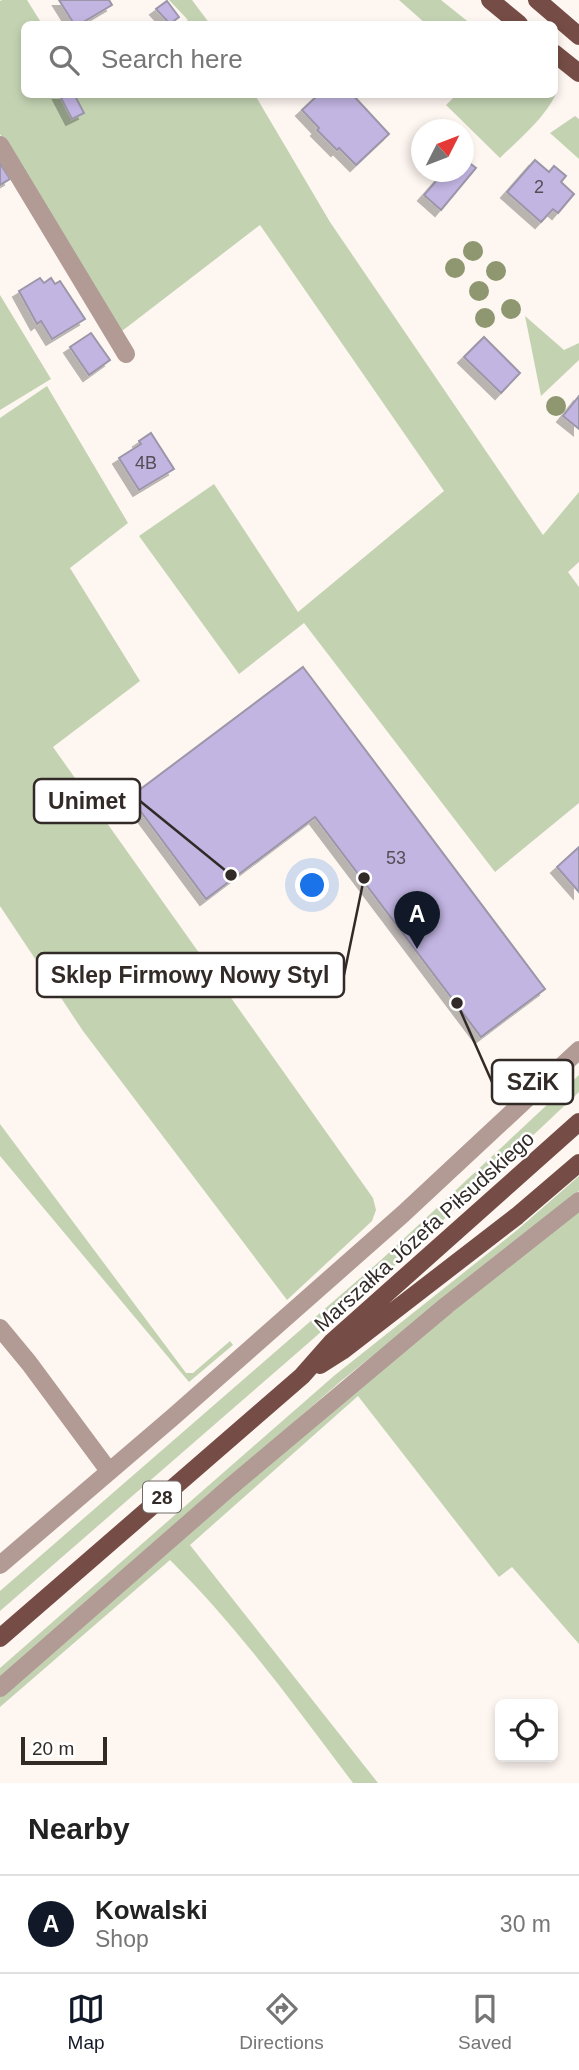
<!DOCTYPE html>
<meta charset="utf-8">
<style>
:root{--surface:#fff;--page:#f2f2f2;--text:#222;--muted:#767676;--line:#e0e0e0;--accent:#111827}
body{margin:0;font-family:Helvetica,sans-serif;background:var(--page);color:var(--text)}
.controls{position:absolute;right:21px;bottom:21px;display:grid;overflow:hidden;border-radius:10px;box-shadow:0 4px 10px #0003}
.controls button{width:63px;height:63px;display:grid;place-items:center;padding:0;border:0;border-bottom:2px solid var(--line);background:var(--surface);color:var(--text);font:35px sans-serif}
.compass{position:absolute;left:411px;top:119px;width:63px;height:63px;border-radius:50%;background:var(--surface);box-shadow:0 4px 10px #0003;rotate:48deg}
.scale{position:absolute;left:21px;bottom:18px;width:86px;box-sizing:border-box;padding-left:7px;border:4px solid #322a26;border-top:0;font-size:19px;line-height:24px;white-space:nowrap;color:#322a26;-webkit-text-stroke:5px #fff;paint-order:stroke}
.you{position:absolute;left:313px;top:886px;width:24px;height:24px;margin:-18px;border:5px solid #fff;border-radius:50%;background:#1a73e8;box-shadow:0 0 0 10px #1a73e833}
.badge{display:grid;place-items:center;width:46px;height:46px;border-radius:50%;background:var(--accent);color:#fff;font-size:23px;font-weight:700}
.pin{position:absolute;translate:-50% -58px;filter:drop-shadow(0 2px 4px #0008)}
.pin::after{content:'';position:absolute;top:37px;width:24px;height:21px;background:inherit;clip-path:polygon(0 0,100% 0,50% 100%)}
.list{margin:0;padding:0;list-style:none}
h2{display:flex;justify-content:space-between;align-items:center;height:91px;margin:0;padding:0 28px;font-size:30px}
h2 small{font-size:23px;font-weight:400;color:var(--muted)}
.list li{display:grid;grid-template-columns:46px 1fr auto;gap:21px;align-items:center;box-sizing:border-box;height:98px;padding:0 28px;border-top:2px solid var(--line)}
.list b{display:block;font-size:26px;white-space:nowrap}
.list p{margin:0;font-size:23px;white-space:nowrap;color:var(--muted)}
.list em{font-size:23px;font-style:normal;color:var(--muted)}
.icon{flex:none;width:38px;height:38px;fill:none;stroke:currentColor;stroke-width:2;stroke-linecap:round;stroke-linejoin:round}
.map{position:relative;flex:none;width:579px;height:1783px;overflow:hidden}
.search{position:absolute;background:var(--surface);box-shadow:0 4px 10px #0003;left:21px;right:21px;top:21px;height:77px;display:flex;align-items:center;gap:18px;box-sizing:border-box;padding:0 24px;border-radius:10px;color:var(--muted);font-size:26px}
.sheet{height:189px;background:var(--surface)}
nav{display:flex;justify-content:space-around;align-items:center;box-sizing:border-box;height:98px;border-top:2px solid var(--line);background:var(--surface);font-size:19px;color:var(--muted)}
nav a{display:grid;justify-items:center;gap:4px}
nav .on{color:var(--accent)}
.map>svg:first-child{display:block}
.green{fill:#c3d3b2}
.building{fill:#c2b5e2;stroke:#9b96a8;stroke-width:2;filter:url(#shadow)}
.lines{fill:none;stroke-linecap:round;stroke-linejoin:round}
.minor{stroke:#b29a95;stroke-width:18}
.major{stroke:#754d46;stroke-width:18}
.tree{fill:#8e976f}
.labels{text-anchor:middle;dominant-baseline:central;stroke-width:5;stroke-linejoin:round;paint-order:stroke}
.number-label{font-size:18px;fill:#564d55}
.shield{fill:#fff;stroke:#706a67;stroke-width:2}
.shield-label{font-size:19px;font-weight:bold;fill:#322a26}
.street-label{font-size:21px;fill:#322a26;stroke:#fff}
.leader{fill:none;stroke:#322a26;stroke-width:2.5}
.callout-dot{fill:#322a26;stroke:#fff;stroke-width:2.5}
.callout{fill:#fff;stroke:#322a26;stroke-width:2.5}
.callout-label{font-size:23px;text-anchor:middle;font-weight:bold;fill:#322a26}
</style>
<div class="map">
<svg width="579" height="1783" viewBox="0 0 579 1783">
<defs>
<filter id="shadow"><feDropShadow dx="-6" dy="6" stdDeviation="0" flood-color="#0004"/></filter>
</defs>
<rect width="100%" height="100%" fill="#fef6f1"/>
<path class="green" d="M 2,0 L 27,0 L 42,24 L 24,24 L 24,94 L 255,95 L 330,222 L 543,535 L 579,492 L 579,562 L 568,572 L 579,587 L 579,803 L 495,872 L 304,623 L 239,674 L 139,536 L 214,484 L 298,612 L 444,491 L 260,225 L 122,331 L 117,331 L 0,134 L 0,1 Z
M 169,0 L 192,0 L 210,24 L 182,24 L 188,20 Z
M 399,0 L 441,0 L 471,24 L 426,24 Z
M 555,93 L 556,94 C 544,119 519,139 500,158 L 446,105 L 456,95 L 554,94 Z
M 575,116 L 579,119 L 579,159 L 550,133 Z
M 0,295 L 51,379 L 0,410 Z
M 525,316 L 564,350 L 579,343 L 579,360 L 541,396 Z
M 47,386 L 128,523 L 70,568 L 140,681 L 53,747 L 373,1198 L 376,1210 L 372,1221 L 287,1300 L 83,1031 L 0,906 L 0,418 Z
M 579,1075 L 579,1092 L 401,1260 L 313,1339 L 0,1611 L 0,1591 L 381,1260 Z
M 0,1124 L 186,1373 L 193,1373 L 230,1341 L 233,1345 L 189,1382 L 0,1156 Z
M 579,1176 L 579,1191 L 341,1381 L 0,1680 L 0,1668 L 335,1375 L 516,1231 Z
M 579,1207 L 579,1644 L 512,1567 L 499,1577 L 358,1396 L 190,1545 L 378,1783 L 353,1783 C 295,1706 238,1627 170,1560 L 0,1707 L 0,1696 L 267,1464 Z"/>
<path class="building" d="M 59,0 L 109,0 L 112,5 L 80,24 L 74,24 Z
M 167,1 L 179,17 L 170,24 L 156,9 Z
M 59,94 L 74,94 L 84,113 L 72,119 Z
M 319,94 L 352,94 L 389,134 L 356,165 L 339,148 L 337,150 L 317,130 L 319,128 L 302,110 Z
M 463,158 L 476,168 L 441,210 L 424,195 L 444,172 L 463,172 Z
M 535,160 L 549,172 L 554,166 L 566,176 L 561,182 L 574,194 L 558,213 L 553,209 L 541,222 L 507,192 Z
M 0,163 L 10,179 L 0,185 Z
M 40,278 L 44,283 L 51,278 L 55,284 L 60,281 L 85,319 L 52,339 L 41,321 L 37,324 L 19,291 Z
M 91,333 L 110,360 L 89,375 L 70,347 Z
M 484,337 L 520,373 L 501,393 L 464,357 Z
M 579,396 L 579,429 L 563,416 Z
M 151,433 L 174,469 L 139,490 L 119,458 L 141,444 L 139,441 Z
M 303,667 L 545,989 L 481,1037 L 315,817 L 206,899 L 130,797 Z
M 579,847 L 579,892 L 557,867 Z"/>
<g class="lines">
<path class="minor" d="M 0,145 L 126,354
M 0,1328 L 29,1363 L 109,1471
M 0,1565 L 173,1417 L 403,1214 L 579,1050
M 0,1688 L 229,1488 L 447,1305 L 579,1201"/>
<path class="major" d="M 490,0 L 519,24
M 537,0 L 579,36
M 554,53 L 579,73
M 320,1365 L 342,1351 L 517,1216 L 579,1163
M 0,1638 L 302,1376 L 332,1342 L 579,1122"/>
</g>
<g class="tree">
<circle cx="473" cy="251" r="10"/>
<circle cx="455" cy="268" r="10"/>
<circle cx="496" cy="271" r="10"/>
<circle cx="479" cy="291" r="10"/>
<circle cx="511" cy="309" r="10"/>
<circle cx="485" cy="318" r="10"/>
<circle cx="556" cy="406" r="10"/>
</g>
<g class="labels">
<g class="number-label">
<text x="539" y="187">2</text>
<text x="146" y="463">4B</text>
<text x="396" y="858">53</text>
</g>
<rect class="shield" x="143" y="1481.5" width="38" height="31" rx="5"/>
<g class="shield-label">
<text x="162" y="1497">28</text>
</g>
<g class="street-label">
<text transform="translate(424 1231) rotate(-42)">Marszałka Józefa Piłsudskiego</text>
</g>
</g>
<path class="leader" d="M231 875L140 801M364 878L344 975M457 1003L492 1082"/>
<g class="callout-dot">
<circle cx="231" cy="875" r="7"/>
<circle cx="364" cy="878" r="7"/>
<circle cx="457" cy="1003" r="7"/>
</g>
<g class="callout">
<rect x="34" y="779" width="106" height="44" rx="7"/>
<rect x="37" y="953" width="307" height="44" rx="7"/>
<rect x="492" y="1060" width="81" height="44" rx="7"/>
</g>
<g class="callout-label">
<text x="87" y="809">Unimet</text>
<text x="190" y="983">Sklep Firmowy Nowy Styl</text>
<text x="533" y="1090">SZiK</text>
</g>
</svg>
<div class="controls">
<button><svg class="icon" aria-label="locate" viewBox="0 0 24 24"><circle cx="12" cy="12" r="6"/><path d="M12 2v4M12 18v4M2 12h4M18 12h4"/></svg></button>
</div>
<svg class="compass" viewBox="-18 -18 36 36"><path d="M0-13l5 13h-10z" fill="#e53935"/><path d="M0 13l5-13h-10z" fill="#767676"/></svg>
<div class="scale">20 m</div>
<div class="you"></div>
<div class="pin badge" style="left:417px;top:949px">A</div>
<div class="search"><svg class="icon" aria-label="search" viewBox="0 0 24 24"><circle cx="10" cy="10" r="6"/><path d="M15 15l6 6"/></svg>Search here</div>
</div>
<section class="sheet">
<h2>Nearby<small></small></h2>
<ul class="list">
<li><span class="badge">A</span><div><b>Kowalski</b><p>Shop</p></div><em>30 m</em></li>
</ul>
</section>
<nav>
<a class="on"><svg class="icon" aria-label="map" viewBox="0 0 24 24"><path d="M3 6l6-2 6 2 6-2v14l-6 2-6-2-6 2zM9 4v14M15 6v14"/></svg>Map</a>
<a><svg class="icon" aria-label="directions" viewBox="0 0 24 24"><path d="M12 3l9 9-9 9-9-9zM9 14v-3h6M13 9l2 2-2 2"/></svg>Directions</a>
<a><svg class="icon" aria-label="saved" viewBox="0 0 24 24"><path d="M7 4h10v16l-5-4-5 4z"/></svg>Saved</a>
</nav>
